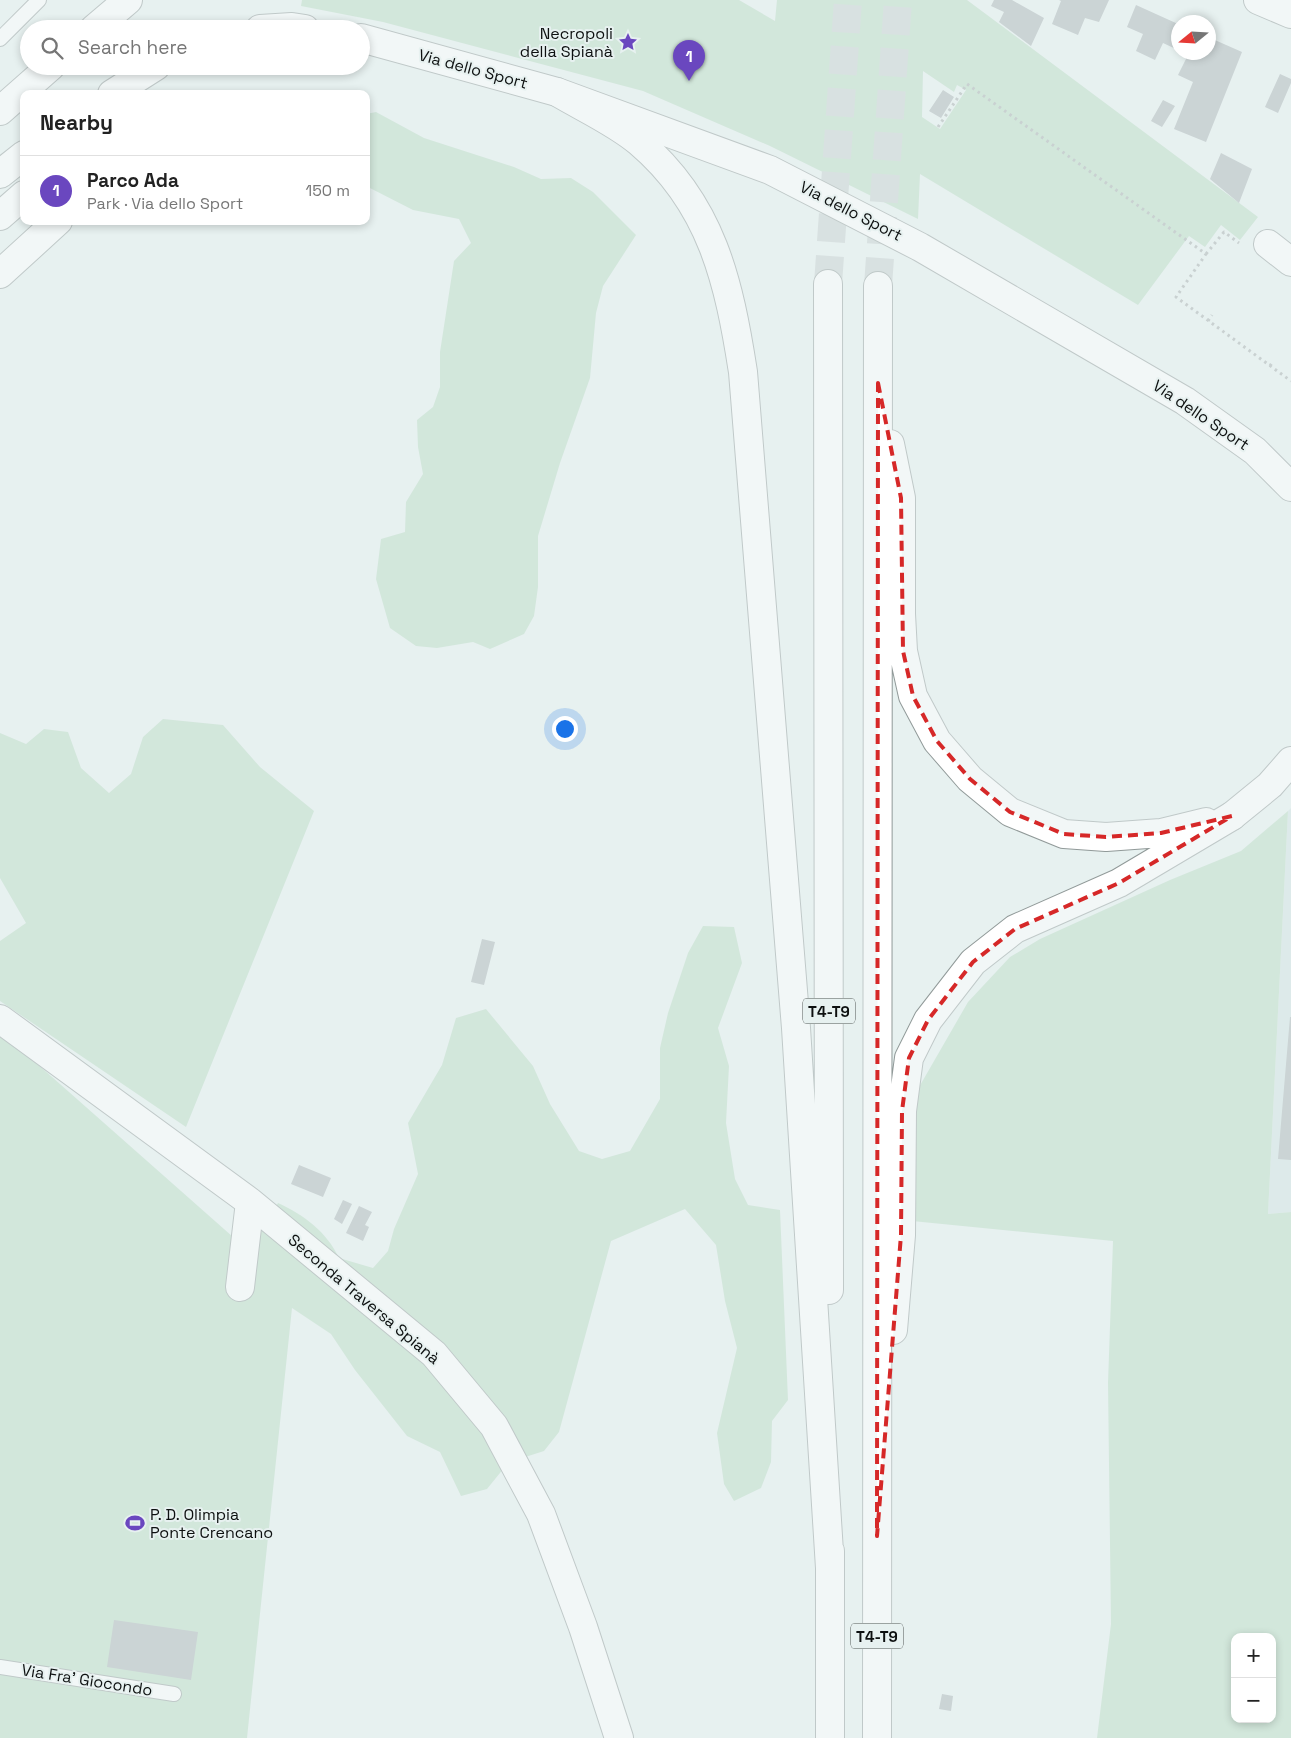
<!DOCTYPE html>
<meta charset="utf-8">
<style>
:root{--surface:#fff;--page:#f6f6f6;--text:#222;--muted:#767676;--line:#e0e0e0;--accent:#6a47bf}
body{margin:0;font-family:"Space Grotesk",sans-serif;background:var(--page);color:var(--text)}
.controls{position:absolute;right:15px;bottom:15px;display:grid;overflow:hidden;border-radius:10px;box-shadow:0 2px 8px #0003}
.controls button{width:45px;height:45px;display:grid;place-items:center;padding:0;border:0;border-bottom:1px solid var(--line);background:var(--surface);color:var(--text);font:25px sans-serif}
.compass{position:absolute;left:1171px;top:15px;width:45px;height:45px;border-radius:50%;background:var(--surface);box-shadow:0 2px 8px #0003;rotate:252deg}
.you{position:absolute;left:564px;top:728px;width:18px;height:18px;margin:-12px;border:4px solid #fff;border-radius:50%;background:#1a73e8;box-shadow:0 0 0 8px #1a73e833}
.badge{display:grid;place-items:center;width:32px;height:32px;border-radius:50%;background:var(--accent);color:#fff;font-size:16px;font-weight:700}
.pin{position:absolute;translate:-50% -41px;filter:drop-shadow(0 1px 2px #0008)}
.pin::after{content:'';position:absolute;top:26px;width:18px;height:15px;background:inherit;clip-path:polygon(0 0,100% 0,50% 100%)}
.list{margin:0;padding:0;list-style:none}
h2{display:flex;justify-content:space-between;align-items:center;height:65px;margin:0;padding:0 20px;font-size:21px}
h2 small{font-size:16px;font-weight:400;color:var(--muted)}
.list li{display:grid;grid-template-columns:32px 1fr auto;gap:15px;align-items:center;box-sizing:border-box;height:70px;padding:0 20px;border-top:1px solid var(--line)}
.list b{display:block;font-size:19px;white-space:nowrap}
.list p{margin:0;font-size:16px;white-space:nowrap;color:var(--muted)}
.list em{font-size:16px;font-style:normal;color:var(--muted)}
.icon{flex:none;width:28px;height:28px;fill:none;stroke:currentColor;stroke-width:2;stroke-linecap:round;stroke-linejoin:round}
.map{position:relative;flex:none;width:1291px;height:1738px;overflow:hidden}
.search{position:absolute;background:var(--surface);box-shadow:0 2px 8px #0003;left:20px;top:20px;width:350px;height:55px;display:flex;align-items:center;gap:12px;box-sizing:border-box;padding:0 18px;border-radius:28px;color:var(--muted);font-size:19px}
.panel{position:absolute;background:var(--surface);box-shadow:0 2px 8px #0003;left:20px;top:90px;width:350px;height:135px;border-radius:10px}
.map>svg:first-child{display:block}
.built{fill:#d1e3e2}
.green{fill:#b9dbc2;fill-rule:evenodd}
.building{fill:#a8b1b3}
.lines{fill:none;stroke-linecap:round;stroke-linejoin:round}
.highway-tunnel{stroke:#c6cfce;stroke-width:28;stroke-dasharray:28 14;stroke-linecap:butt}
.lane-casing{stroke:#919a99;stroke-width:16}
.street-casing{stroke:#919a99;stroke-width:30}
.secondary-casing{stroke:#919a99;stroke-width:30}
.highway-casing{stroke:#919a99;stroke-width:30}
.path{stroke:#a4abab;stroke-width:3;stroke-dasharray:2.5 4;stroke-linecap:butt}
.lane{stroke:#fff;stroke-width:14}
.street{stroke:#fff;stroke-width:28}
.secondary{stroke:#fff;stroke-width:28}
.highway{stroke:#fff;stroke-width:28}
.marked{fill:none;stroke:#d62828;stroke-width:4;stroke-dasharray:10 6;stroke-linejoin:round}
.labels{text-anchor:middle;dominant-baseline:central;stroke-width:4;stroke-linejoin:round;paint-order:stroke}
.shield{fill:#e7f1f0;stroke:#4e5453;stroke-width:1}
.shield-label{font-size:15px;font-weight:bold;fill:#0d1010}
.poi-label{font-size:16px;fill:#0d1010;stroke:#e7f1f0;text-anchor:end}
.street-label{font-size:16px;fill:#0d1010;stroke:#e7f1f0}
</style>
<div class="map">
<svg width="1291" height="1738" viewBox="0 0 1291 1738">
<rect width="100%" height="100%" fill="#e7f1f0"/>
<path class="built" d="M 1291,808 L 1291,1212 L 1268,1214 L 1288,811 Z"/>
<path class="green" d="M 302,0 L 739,0 L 775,21 L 777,0 L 967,0 L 1258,217 L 1240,240 L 1221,225 L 1205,247 L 1189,236 L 1138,305 L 920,174 L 918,219 L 770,146 L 643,91 L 383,22 L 301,6 ZM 923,71 L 954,92 L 957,85 L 966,90 L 940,129 L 922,117 Z
M 376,112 L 424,138 L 514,167 L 541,179 L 571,178 L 593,192 L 636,235 L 603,286 L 596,313 L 590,378 L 560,463 L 538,536 L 538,587 L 534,616 L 524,634 L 490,649 L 473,642 L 437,648 L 416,646 L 390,628 L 376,579 L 381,539 L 405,532 L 406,502 L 423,474 L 418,447 L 417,420 L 433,407 L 440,387 L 440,352 L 454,261 L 471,243 L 459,219 L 413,210 L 366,186 L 366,114 Z
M 163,719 L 223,725 L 260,767 L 314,811 L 186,1127 L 0,1001 L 0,941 L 26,923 L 0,878 L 0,733 L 26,744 L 44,729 L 68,732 L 81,768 L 109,793 L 131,774 L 143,737 Z
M 1288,811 L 1268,1214 L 1291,1212 L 1291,1738 L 1097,1738 L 1111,1624 L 1108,1383 L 1113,1241 L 912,1221 L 907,1108 L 968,1002 L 1010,957 L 1040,939 L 1170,880 L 1241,851 ZM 1235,1637 L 1272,1637 L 1272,1719 L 1235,1719 Z
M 703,926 L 734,927 L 742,963 L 718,1028 L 729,1066 L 726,1123 L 735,1179 L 748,1205 L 780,1210 L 788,1400 L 772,1421 L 771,1462 L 761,1488 L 734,1501 L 724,1484 L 717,1433 L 737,1348 L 725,1301 L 716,1245 L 685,1209 L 611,1241 L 559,1432 L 544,1451 L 519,1459 L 504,1468 L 487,1489 L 461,1496 L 440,1452 L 407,1436 L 355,1370 L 331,1334 L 292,1308 L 247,1738 L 0,1738 L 0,1031 L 250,1252 L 278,1203 C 304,1215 327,1232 339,1258 L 373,1268 L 388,1251 L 394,1229 L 418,1174 L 408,1123 L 442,1065 L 456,1018 L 486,1009 L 533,1066 L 550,1104 L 579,1151 L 602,1159 L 630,1151 L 660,1099 L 660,1048 L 668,1013 L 688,953 Z"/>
<path class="building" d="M 994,0 L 1012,0 L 1044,18 L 1031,46 L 999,22 L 1004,12 L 991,6 Z
M 1059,0 L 1109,0 L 1099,22 L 1085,18 L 1078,35 L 1052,24 L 1061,1 Z
M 1136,5 L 1178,24 L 1178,50 L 1163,43 L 1155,60 L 1136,51 L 1143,34 L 1127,27 Z
M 1208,37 L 1242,52 L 1206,142 L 1174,129 L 1193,82 L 1178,75 L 1188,55 L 1184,52 L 1208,52 Z
M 1280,74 L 1291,79 L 1291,83 L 1278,113 L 1265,107 Z
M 943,90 L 954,97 L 941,118 L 929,111 Z
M 1163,100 L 1175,106 L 1162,127 L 1151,121 Z
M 1221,153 L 1252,169 L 1239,203 L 1210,179 Z
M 482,939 L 495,942 L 484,985 L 471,982 Z
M 1290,1017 L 1291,1017 L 1291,1160 L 1278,1159 Z
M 299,1165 L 331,1178 L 323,1197 L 291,1184 Z
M 343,1200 L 352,1204 L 342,1224 L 334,1219 Z
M 359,1206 L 372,1212 L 365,1225 L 369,1227 L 363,1241 L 346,1233 Z
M 114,1620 L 198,1632 L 191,1680 L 107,1667 Z
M 942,1694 L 953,1696 L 951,1711 L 939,1709 Z"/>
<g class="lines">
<path class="highway-tunnel" d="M 828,284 L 848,0
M 878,286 L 898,0"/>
<g class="lane-casing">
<path id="lane" d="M 0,39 L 39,0
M 0,1667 L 174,1694"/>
</g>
<g class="street-casing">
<path id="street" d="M 1268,244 L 1291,262
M 0,274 L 58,221
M 0,1019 L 250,1202 L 434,1354 L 494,1426 L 541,1514 L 583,1627 L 619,1738
M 240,1287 L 250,1202"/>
</g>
<g class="secondary-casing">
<path id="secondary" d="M 1258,0 L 1291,14
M 260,29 L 292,27 L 305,29
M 361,38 L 557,92 L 770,170 L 920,247 L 1185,401 L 1255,451 L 1291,487
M 112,94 L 156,66
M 0,174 L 24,155
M 0,216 L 24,195
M 1232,816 L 1270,785 L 1291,761"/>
</g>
<g class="highway-casing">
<path id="highway" d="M 94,29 L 128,0
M 557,92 C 582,107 617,123 639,142 C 712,204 729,282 743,372 L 796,1028 L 830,1568
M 0,111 L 51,66
M 828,284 L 829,1290
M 890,444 L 901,498 L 901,614 L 903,651 L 913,696 L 937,741 L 970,779 L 1010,812 L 1064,834 L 1106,837 L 1161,833 L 1206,822
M 893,1330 L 901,1235 L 902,1111 L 909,1058 L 928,1020 L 973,962 L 1015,929 L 1119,883 L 1232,816
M 830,1738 L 830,1551
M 877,1738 L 878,286"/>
</g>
<path class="path" d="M 938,127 L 967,84 L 1206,254 L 1176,297 L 1291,381
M 1206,254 L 1224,232 L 1239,243
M 1208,321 L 1212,315
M 1270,366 L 1273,361"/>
<use href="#lane" class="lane"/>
<use href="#street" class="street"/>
<use href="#secondary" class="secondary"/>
<use href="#highway" class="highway"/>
</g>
<path d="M0 0H1291V1738H0ZM 878,383 L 901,498 L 903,651 L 913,696 L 937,741 L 970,779 L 1010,812 L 1064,834 L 1106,837 L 1161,833 L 1232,816 L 1119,883 L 1015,929 L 973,962 L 928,1020 L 909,1058 L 902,1111 L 901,1235 L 877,1536 Z" fill="#e7f1f0" fill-opacity=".55" fill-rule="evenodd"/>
<path class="marked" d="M 878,383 L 901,498 L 903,651 L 913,696 L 937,741 L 970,779 L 1010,812 L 1064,834 L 1106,837 L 1161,833 L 1232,816 L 1119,883 L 1015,929 L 973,962 L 928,1020 L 909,1058 L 902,1111 L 901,1235 L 877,1536 Z"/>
<defs>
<g id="sight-bare" transform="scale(1.5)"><path d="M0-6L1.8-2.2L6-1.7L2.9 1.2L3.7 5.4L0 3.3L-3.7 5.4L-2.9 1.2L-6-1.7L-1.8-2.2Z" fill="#6a47bf" stroke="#e7f1f0" stroke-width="2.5" paint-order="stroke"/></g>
<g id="stadium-bare" transform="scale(1.5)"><path d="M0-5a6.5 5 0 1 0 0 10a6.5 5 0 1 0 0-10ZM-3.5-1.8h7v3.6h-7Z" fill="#6a47bf" stroke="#e7f1f0" stroke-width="2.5" paint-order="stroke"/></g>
</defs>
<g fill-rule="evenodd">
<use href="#sight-bare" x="628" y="42"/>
<use href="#stadium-bare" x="135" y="1523"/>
</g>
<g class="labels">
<g class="shield">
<rect x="803" y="998.5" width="52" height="25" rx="4"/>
<rect x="851" y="1623.5" width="52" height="25" rx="4"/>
</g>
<g class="shield-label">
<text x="829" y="1011">T4-T9</text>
<text x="877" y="1636">T4-T9</text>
</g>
<g class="poi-label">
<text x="613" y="33">Necropoli<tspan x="613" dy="18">della Spianà</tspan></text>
<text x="150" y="1514" text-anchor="start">P. D. Olimpia<tspan x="150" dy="18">Ponte Crencano</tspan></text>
</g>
<g class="street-label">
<text transform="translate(473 69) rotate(15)">Via dello Sport</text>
<text transform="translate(851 211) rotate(27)">Via dello Sport</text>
<text transform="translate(1201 415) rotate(34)">Via dello Sport</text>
<text transform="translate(364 1299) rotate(40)">Seconda Traversa Spianà</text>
<text transform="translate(87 1680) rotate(9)">Via Fra' Giocondo</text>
</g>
</g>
</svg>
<div class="controls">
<button>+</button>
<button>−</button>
</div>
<svg class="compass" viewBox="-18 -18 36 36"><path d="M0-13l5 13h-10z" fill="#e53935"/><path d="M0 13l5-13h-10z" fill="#767676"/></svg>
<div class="you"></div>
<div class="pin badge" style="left:689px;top:81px">1</div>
<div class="search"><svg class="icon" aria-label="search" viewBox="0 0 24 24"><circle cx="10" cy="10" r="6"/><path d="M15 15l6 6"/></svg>Search here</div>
<section class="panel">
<h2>Nearby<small></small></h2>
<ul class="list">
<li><span class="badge">1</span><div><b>Parco Ada</b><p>Park · Via dello Sport</p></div><em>150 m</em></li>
</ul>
</section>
</div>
